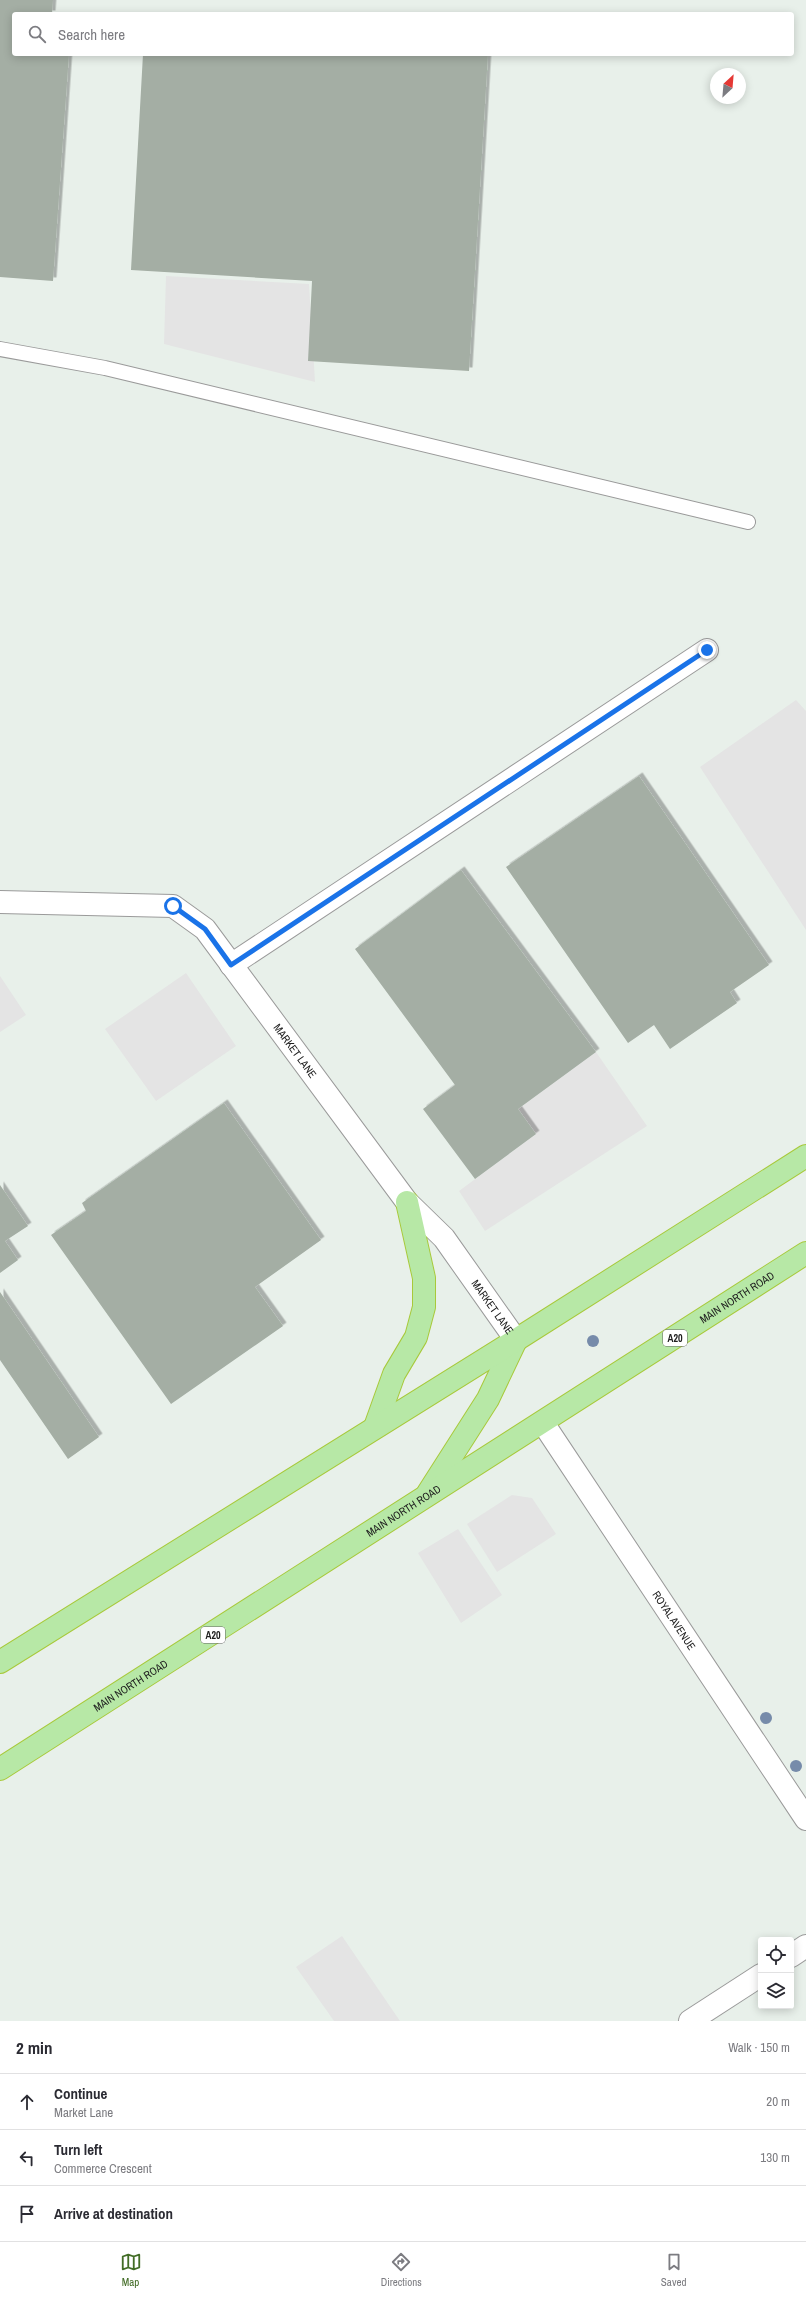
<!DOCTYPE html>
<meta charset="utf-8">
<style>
:root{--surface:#fff;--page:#f2f2f3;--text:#2b2b33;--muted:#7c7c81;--line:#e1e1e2;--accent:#426c26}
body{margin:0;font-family:"Archivo Narrow",sans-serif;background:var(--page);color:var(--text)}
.controls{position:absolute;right:12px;bottom:12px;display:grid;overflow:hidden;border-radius:4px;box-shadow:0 2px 10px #0003}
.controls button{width:36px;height:36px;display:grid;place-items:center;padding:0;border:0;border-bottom:1px solid var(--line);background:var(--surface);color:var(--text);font:20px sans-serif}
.compass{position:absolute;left:710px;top:68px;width:36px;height:36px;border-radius:50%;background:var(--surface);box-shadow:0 2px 10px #0003;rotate:26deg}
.stop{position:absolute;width:12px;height:12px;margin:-9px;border:3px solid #1a73e8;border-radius:50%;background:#fff}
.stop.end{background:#1a73e8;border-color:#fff;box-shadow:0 1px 4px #0008}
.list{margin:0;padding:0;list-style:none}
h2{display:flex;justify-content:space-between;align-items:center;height:52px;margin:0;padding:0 16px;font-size:17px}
h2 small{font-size:13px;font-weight:400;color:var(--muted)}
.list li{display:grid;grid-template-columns:26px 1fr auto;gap:12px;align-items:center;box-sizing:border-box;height:56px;padding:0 16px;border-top:1px solid var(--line)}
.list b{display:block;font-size:15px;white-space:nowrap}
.list p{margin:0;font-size:13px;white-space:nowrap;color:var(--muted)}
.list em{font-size:13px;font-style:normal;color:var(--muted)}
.icon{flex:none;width:22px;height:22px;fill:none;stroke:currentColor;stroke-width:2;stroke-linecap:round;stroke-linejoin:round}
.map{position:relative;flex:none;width:806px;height:2021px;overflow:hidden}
.search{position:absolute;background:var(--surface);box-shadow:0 2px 10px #0003;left:12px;right:12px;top:12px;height:44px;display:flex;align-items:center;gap:10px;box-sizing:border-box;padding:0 14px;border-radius:4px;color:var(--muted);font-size:15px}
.sheet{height:220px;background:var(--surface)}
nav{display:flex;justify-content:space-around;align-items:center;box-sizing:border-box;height:56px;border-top:1px solid var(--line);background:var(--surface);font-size:11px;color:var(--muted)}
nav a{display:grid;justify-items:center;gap:2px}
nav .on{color:var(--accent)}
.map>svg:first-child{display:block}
.parking{fill:#e4e4e4}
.building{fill:#a4aea4;filter:url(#shadow)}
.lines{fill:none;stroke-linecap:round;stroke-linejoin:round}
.service-casing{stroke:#9a9a9a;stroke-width:16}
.minor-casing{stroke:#9a9a9a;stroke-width:24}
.trunk-casing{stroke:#a8c93a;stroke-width:24}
.service{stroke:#fff;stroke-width:14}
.minor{stroke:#fff;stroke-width:22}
.trunk{stroke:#b7e8a6;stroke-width:22}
.tree{fill:#768baa}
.route{stroke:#1a73e8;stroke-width:5}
.labels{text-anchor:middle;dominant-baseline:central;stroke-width:3;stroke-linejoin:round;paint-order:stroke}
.shield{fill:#fff;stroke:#636363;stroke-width:1}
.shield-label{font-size:10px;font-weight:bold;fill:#202020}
.street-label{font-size:11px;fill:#202020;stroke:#fff}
</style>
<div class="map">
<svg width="806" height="2021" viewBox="0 0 806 2021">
<defs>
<filter id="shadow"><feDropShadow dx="3.5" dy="-3.5" stdDeviation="0" flood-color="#0004"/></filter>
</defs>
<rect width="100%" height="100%" fill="#e8f0ea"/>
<path class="parking" d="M 166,276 L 309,284 L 315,382 L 164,344 Z
M 796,700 L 806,711 L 806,930 L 700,767 Z
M 186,973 L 236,1046 L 156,1101 L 105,1029 Z
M 0,976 L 26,1015 L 0,1032 Z
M 596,1052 L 647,1126 L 485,1231 L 459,1191 L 536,1134 L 518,1109 Z
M 512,1495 L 532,1498 L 556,1534 L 497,1572 L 467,1524 Z
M 458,1529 L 502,1595 L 461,1623 L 418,1553 Z
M 342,1936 L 400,2021 L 334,2021 L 296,1967 Z"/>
<path class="building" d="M 0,0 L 53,0 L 52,14 L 14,14 L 14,54 L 69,54 L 53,281 L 0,277 Z
M 143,54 L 488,54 L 469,371 L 308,361 L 312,281 L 131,270 Z
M 639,776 L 769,965 L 730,992 L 737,1003 L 670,1049 L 654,1025 L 628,1043 L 506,867 Z
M 461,870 L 596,1052 L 518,1109 L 536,1134 L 475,1179 L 423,1109 L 455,1085 L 355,949 Z
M 224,1103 L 321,1240 L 255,1287 L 283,1326 L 171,1404 L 51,1235 L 86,1211 L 82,1203 Z
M 0,1185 L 28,1226 L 5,1241 L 18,1260 L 0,1273 Z
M 0,1292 L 99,1437 L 68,1459 L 0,1360 Z"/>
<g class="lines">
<g class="service-casing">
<path id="service" d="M 0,349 L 105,368 L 748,522"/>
</g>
<g class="minor-casing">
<g id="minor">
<path id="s1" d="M 0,902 L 173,906 L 205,929 L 407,1202 L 444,1238 L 516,1340"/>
<path d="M 231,965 L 707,650"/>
<path id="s2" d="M 543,1423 L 806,1819"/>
<path d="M 791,1956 L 806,1946"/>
<path d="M 690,2021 L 761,1975"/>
</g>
</g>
<g class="trunk-casing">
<g id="trunk">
<path d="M 375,1427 L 394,1374 L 416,1337 L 424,1307 L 424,1278 L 407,1202"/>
<path d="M 428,1493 L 488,1399 L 516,1340"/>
<path d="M 0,1662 L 516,1340 L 806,1156"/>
<path id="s3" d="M 0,1769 L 806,1253"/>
</g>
</g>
<use href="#service" class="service"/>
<use href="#minor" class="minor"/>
<use href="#trunk" class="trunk"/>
</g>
<g class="tree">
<circle cx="593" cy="1341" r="6"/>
<circle cx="766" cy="1718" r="6"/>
<circle cx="796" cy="1766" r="6"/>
</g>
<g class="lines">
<path class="route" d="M 173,906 L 205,929 L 231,965 L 707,650"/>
</g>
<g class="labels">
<g class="shield">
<rect x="663" y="1330" width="24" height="16" rx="3"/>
<rect x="201" y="1627" width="24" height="16" rx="3"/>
</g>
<g class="shield-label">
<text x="675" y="1338">A20</text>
<text x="213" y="1635">A20</text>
</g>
<g class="street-label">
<text stroke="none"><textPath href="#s1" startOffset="364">MARKET LANE</textPath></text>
<text stroke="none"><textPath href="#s3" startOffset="875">MAIN NORTH ROAD</textPath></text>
<text stroke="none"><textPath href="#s1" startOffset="688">MARKET LANE</textPath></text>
<text stroke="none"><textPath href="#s3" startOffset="479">MAIN NORTH ROAD</textPath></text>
<text stroke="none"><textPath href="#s2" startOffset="237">ROYAL AVENUE</textPath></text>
<text stroke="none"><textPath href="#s3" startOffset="155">MAIN NORTH ROAD</textPath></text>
</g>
</g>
</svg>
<div class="controls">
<button><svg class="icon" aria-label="locate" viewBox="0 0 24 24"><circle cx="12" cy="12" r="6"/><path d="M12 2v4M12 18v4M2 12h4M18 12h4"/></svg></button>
<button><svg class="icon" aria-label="layers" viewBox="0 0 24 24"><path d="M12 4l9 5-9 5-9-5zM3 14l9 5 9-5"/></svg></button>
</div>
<svg class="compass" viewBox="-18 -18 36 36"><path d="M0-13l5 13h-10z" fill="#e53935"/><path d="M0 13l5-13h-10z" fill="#7c7c81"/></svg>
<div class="stop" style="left:173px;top:906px"></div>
<div class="stop end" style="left:707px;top:650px"></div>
<div class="search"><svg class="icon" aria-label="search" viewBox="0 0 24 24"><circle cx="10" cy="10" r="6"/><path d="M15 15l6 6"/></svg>Search here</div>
</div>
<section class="sheet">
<h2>2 min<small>Walk · 150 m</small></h2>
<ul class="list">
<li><svg class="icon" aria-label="ahead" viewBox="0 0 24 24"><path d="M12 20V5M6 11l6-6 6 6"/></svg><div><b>Continue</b><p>Market Lane</p></div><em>20 m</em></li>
<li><svg class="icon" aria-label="left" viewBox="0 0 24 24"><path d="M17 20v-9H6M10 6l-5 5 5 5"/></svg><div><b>Turn left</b><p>Commerce Crescent</p></div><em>130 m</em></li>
<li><svg class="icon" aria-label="arrive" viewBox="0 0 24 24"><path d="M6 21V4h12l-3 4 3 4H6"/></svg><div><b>Arrive at destination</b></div></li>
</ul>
</section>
<nav>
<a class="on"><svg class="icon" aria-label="map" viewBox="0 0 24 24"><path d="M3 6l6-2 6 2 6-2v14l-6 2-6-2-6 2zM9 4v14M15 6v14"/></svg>Map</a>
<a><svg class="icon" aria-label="directions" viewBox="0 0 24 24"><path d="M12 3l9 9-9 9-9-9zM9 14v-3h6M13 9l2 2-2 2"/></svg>Directions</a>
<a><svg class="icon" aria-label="saved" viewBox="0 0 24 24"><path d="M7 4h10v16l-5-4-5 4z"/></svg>Saved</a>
</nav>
